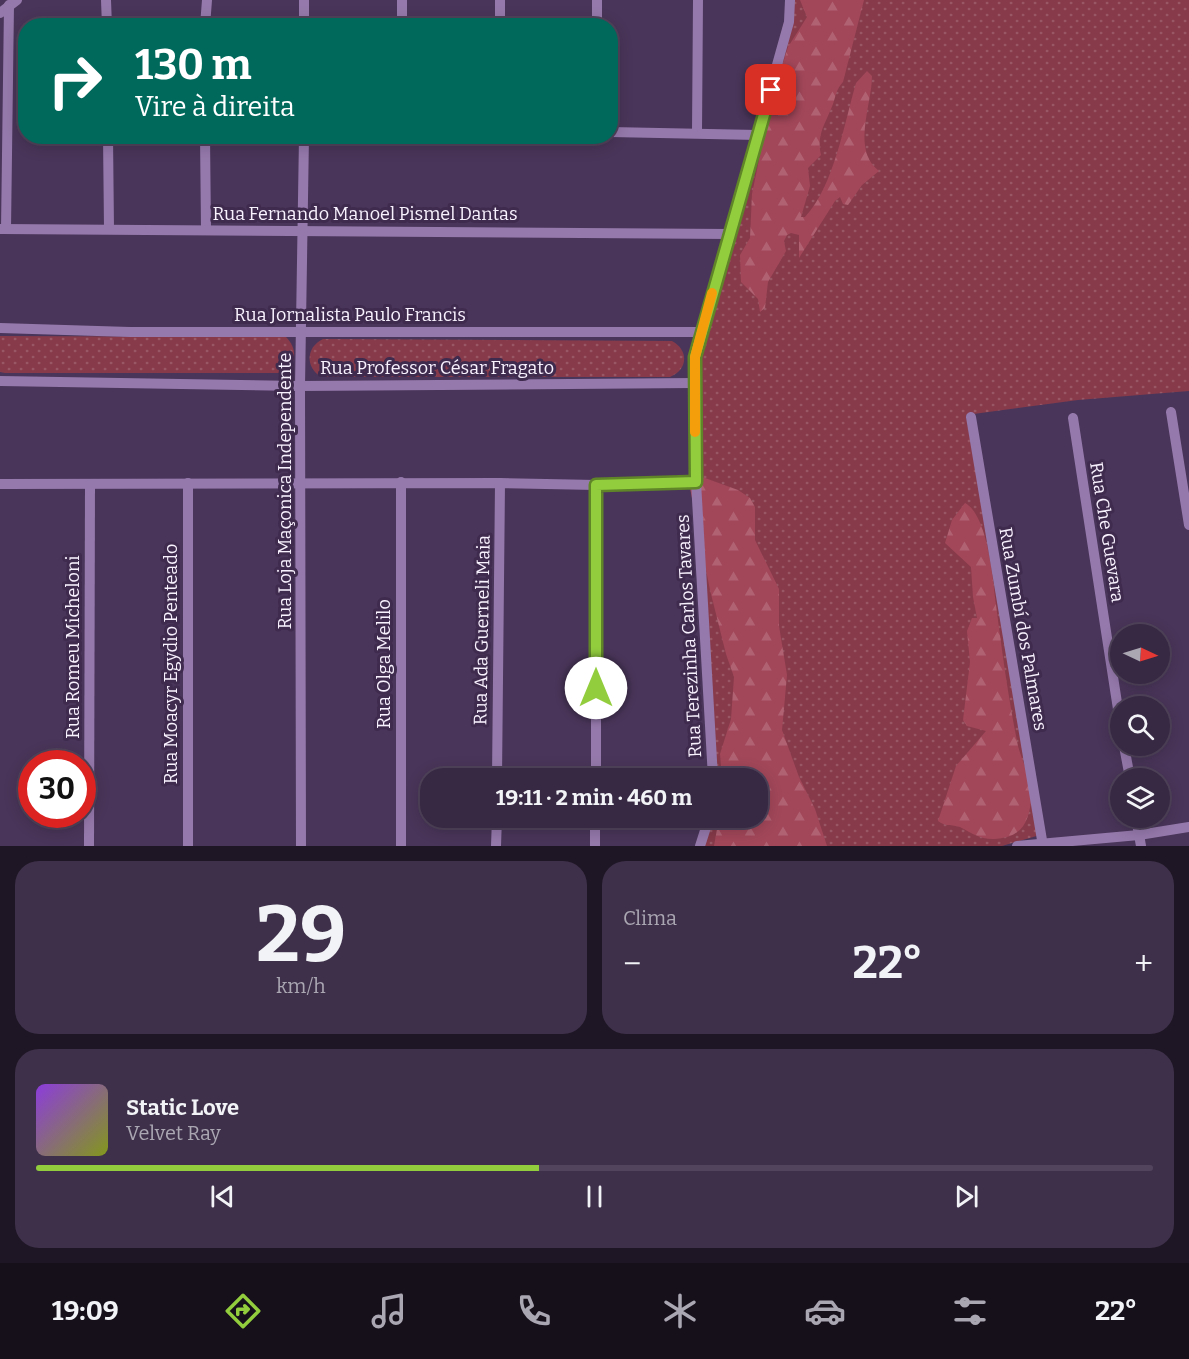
<!DOCTYPE html>
<html lang="pt">
<head>
<meta charset="utf-8">
<style>
  body { margin:0; font-family:Bitter,serif; background:#3e304a; color:#f1f3f6; height:100vh; display:flex; flex-direction:column; font-size:22px; white-space:nowrap }
  * { box-sizing:border-box; margin:0 }
  p { font-size:20px; color:#aaa6b2 }
  .icon { flex:none; width:33px; height:33px; fill:none; stroke:currentColor; stroke-width:2; stroke-linecap:round; stroke-linejoin:round }
  .map { position:relative; height:846px; overflow:hidden }
  .details { display:flex; flex-direction:column; gap:15px; padding:15px; background:#1e1625; flex:1 }
  .details>* { flex:none }
  .top-card { position:absolute; left:18px; top:18px; width:600px; height:126px; border-radius:24px; box-shadow:0 3px 15px #0003,0 0 0 2px #51445c; background:#00695c; color:#fff; overflow:hidden }
  .needle { width:39px; rotate:94deg }
  .buttons { position:absolute; left:1110px; top:624px; display:grid; gap:12px }
  .buttons a { display:grid; place-items:center; width:60px; height:60px; border-radius:50%; background:#372843; box-shadow:0 3px 15px #0003,0 0 0 2px #51445c; font-size:30px }
  .speed { position:absolute; left:18px; top:750px; display:flex; gap:12px; font-size:30px; font-weight:700; text-align:center }
  .speed>* { display:grid; place-content:center; width:78px; height:78px; border-radius:50%; background:#372843; box-shadow:0 3px 15px #0003,0 0 0 2px #51445c; line-height:1 }
  .speed .limit { border:9px solid #d22; background:#fff; color:#111 }
  .pin { position:absolute; display:grid; place-items:center; width:51px; height:51px; color:#fff; margin:-26px; border-radius:12px; box-shadow:0 3px 9px #0006 }
  .me { position:absolute; width:66px; margin:-33px; rotate:0deg; stroke-linejoin:round; filter:drop-shadow(0 0 4px #0008) }
  .turn { display:flex; align-items:center; gap:21px; height:126px; padding:0 18px; font-size:27px }
  .turn .icon { width:78px; height:78px; stroke-width:2.5 }
  .turn b { display:block; font-size:42px; line-height:51px }
  .big { font-size:45px; font-weight:700; line-height:1.1 }
  .details .tile { flex:1; display:flex; flex-direction:column; justify-content:center; gap:9px; min-width:0; padding:0 21px; border-radius:24px; background:#3e304a }
  .details .dial { align-items:center; gap:0 }
  .dial b { font-size:78px; line-height:1 }
  .song { display:flex; align-items:center; gap:18px }
  .cover { width:72px; height:72px; border-radius:9px; background:linear-gradient(135deg,hsl(270 70% 55%),hsl(70 70% 35%)) }
  .played { height:6px; border-radius:3px; background:linear-gradient(90deg,#92cd3e 45%,#51445c 45%) }
  .keys { display:flex; justify-content:space-around; direction:ltr }
  .heat { display:flex; justify-content:space-between; align-items:center; font-size:33px; direction:ltr }
  .details .tiles { flex:1; display:grid; gap:15px; grid-template-columns:1fr 1fr }
  .tile:last-child { grid-column:span 2 }
  .trip { position:absolute; left:420px; top:768px; width:348px; height:60px; border-radius:24px; background:#372843; box-shadow:0 3px 15px #0003,0 0 0 2px #51445c; font-weight:700; line-height:60px; text-align:center }
  .dock { display:flex; height:96px; justify-content:space-around; align-items:center; background:#16101b; color:#aaa6b2 }
  .dock .icon { width:42px; height:42px }
  .dock .on { color:#92cd3e }
  .dock b { font-size:27px; color:#f1f3f6 }
  .map>svg:first-child { display:block }
  .grass { fill:url(#grass-dots) }
  .forest { fill:url(#forest-firs) }
  .lines { fill:none; stroke-linecap:round; stroke-linejoin:round }
  .minor { stroke:#9579ac; stroke-width:10 }
  .route-casing { stroke:#5f8528; stroke-width:15 }
  .route { stroke:#92cd3e; stroke-width:10 }
  .slow { stroke:#f59e0b; stroke-width:10 }
  .labels { text-anchor:middle; stroke-width:6; stroke-linejoin:round; paint-order:stroke }
  .street-label { font-size:18px; fill:#f8f1fe; stroke:#3f2b4e }
</style>
</head>
<body>
<div class="map">
<svg width="1189" height="846" viewBox="0 0 1189 846">
  <defs>
    <pattern id="grass-dots" width="8" height="8" patternUnits="userSpaceOnUse" patternTransform="scale(1.5)"><rect width="8" height="8" fill="#873a4a"/><path d="M2 2h.1M6 6h.1" fill="none" stroke="#995765" stroke-width="1.8" stroke-linecap="round"/></pattern>
    <pattern id="forest-firs" width="22" height="20" patternUnits="userSpaceOnUse" patternTransform="scale(1.5)"><rect width="22" height="20" fill="#a2475a"/><path d="M5 1l3.5 6h-7zM16 11l3.5 6h-7z" fill="#b06273"/></pattern>
  </defs>
  <rect width="100%" height="100%" fill="#493559"/>
  <g class="grass">
    <path d="M790,0H1189V391L1078,400L966,415L1040,835L1002,846H700L709,818H758V778H713L695,357Z"/>
    <path d="M0,336L286,337C297,348 297,362 285,373H5L0,372Z"/>
    <path d="M323,339L672,341C689,350 688,370 670,377H321C305,367 306,347 323,339Z"/>
  </g>
  <g class="forest">
    <path d="M800,0H864L843,82C836,90 836,95 833,104C826,123 816,134 821,155L808,168L810,186L801,217H805C834,186 844,124 856,83L867,71L872,76C872,105 851,150 879,171L862,185L848,205L843,204L840,197L835,201L799,258V235L791,233L787,235L784,241L786,251L768,282L765,308L760,312L758,299L741,282L740,255L750,238L752,194L771,101L788,47L807,17Z"/>
    <path d="M694,474L738,490L750,498L755,507V540L779,589V626L787,675L782,730L799,777L815,809L827,846H714L719,818H758V778H722L720,754L731,719L734,677L726,654L710,590L690,488V478Z"/>
    <path d="M965,503C988,515 993,581 996,605C1002,651 1008,696 1017,741C1019,755 1033,782 1032,794C1029,821 1024,838 993,839C979,839 972,833 960,827C952,824 945,827 938,821L956,766L986,731L967,726L963,720L970,662L967,631L972,618H977L973,597L971,567L945,543L952,520Z"/>
  </g>
  <g class="lines">
    <g class="minor">
      <path d="M106,0L107,26"/>
      <path d="M0,13L17,0"/>
      <path d="M205,26L207,0"/>
      <path d="M304,26V0"/>
      <path d="M402,26V0"/>
      <path d="M500,26V0"/>
      <path d="M597,26V0"/>
      <path d="M610,132L758,135"/>
      <path d="M697,132L698,0"/>
      <path d="M108,136L109,229"/>
      <path d="M205,136L206,230"/>
      <path d="M0,229L730,234"/>
      <path d="M6,229L9,5"/>
      <path d="M0,328L130,332H700"/>
      <path d="M0,381L300,386L694,383"/>
      <path d="M1171,412L1189,525"/>
      <path d="M971,417L1043,846"/>
      <path d="M1073,418L1120,722"/>
      <path d="M0,484L500,483L596,485L696,482"/>
      <path d="M1124,746L1130,778"/>
      <path d="M497,778L500,483"/>
      <path d="M596,778V485"/>
      <path d="M713,778L696,482L695,357L789,22L790,0"/>
      <path d="M1136,818L1141,846"/>
      <path d="M89,846L90,485"/>
      <path d="M188,846V483"/>
      <path d="M301,846L300,386L304,136"/>
      <path d="M401,846V482"/>
      <path d="M496,846L497,818"/>
      <path d="M595,846V818"/>
      <path d="M700,846L709,818"/>
      <path d="M1017,846L1139,835L1189,827"/>
    </g>
  </g>
  <g class="lines">
    <g class="route-casing">
      <path id="route" d="M596,688V485L696,482L695,357L771,90"/>
    </g>
    <use href="#route" class="route"/>
    <path class="slow" d="M695,432V357L712,293"/>
  </g>
  <g class="labels">
    <g class="street-label">
      <text x="365" y="220">Rua Fernando Manoel Pismel Dantas</text>
      <text x="350" y="321">Rua Jornalista Paulo Francis</text>
      <text x="437" y="374">Rua Professor César Fragato</text>
      <text transform="translate(285 491) rotate(-90)" y="6">Rua Loja Maçonica Independente</text>
      <text transform="translate(1107 532) rotate(81)" y="6">Rua Che Guevara</text>
      <text transform="translate(1023 629) rotate(80)" y="6">Rua Zumbí dos Palmares</text>
      <text transform="translate(482 630) rotate(-89)" y="6">Rua Ada Guerneli Maia</text>
      <text transform="translate(689 636) rotate(-93)" y="6">Rua Terezinha Carlos Tavares</text>
      <text transform="translate(73 647) rotate(-90)" y="6">Rua Romeu Micheloni</text>
      <text transform="translate(171 664) rotate(-90)" y="6">Rua Moacyr Egydio Penteado</text>
      <text transform="translate(384 664) rotate(-90)" y="6">Rua Olga Melilo</text>
    </g>
  </g>
</svg>
<div class="buttons">
<a><svg class="needle" viewBox="-14 -14 28 28"><path d="M0-13l5 13h-10z" fill="#e53935"/><path d="M0 13l5-13h-10z" fill="#aaa6b2"/></svg></a>
<a><svg class="icon" aria-label="search" viewBox="0 0 24 24"><circle cx="10" cy="10" r="6"/><path d="M15 15l6 6"/></svg></a>
<a><svg class="icon" aria-label="layers" viewBox="0 0 24 24"><path d="M12 4l9 5-9 5-9-5zM3 14l9 5 9-5"/></svg></a>
</div>
<div class="speed"><div class="limit">30</div></div>
<div class="pin" style="left:771px;top:90px;background:#d93025"><svg class="icon" aria-label="arrive" viewBox="0 0 24 24"><path d="M6 21V4h12l-3 4 3 4H6"/></svg></div>
<svg class="me" style="left:596px;top:688px" viewBox="-20 -20 40 40"><circle r="19" fill="#fff"/><path d="M0-13L10 11 0 6-10 11z" fill="#92cd3e"/></svg>
<div class="trip">19:11 · 2 min · 460 m</div>
<div class="top-card">
<div class="turn"><svg class="icon" aria-label="right" viewBox="0 0 24 24"><path d="M7 20v-9h11M14 6l5 5-5 5"/></svg><div><b>130 m</b>Vire à direita</div></div>
</div>
</div>
<section class="details">
<div class="tiles">
<div class="tile dial"><b>29</b><p>km/h</p></div>
<div class="tile"><p>Clima</p>
<div class="heat"><a>−</a><b class="big">22°</b><a>+</a></div>
</div>
<div class="tile">
<div class="song"><i class="cover"></i><div><b>Static Love</b><p>Velvet Ray</p></div></div>
<div class="played"></div>
<div class="keys"><svg class="icon" aria-label="previous" viewBox="0 0 24 24"><path d="M18 5L8 12l10 7zM5 5v14"/></svg><svg class="icon" aria-label="pause" viewBox="0 0 24 24"><path d="M8 5v14M16 5v14"/></svg><svg class="icon" aria-label="next" viewBox="0 0 24 24"><path d="M6 5l10 7-10 7zM19 5v14"/></svg></div>
</div>
</div>
</section>
<nav class="dock">
<b>19:09</b>
<svg class="icon on" aria-label="directions" viewBox="0 0 24 24"><path d="M12 3l9 9-9 9-9-9zM9 14v-3h6M13 9l2 2-2 2"/></svg>
<svg class="icon" aria-label="music" viewBox="0 0 24 24"><path d="M9 18V5l10-2v13"/><circle cx="6" cy="18" r="3"/><circle cx="16" cy="16" r="3"/></svg>
<svg class="icon" aria-label="phone" viewBox="0 0 24 24"><path d="M5 4h4l2 5-3 2q2 4 5 5l2-3 5 2v4C11 20 4 13 5 4z"/></svg>
<svg class="icon" aria-label="climate" viewBox="0 0 24 24"><path d="M12 3v18M4 7l16 10M4 17L20 7"/></svg>
<svg class="icon" aria-label="car" viewBox="0 0 24 24"><path d="M5 17H2v-5l4-1 3-4h7l3 4 3 1v5h-3M9 17h6M6 11h13"/><circle cx="7" cy="17" r="2"/><circle cx="17" cy="17" r="2"/></svg>
<svg class="icon" aria-label="filters" viewBox="0 0 24 24"><path d="M4 7h16M4 17h16"/><circle cx="9" cy="7" r="2"/><circle cx="15" cy="17" r="2"/></svg>
<b>22°</b>
</nav>
</body>
</html>
